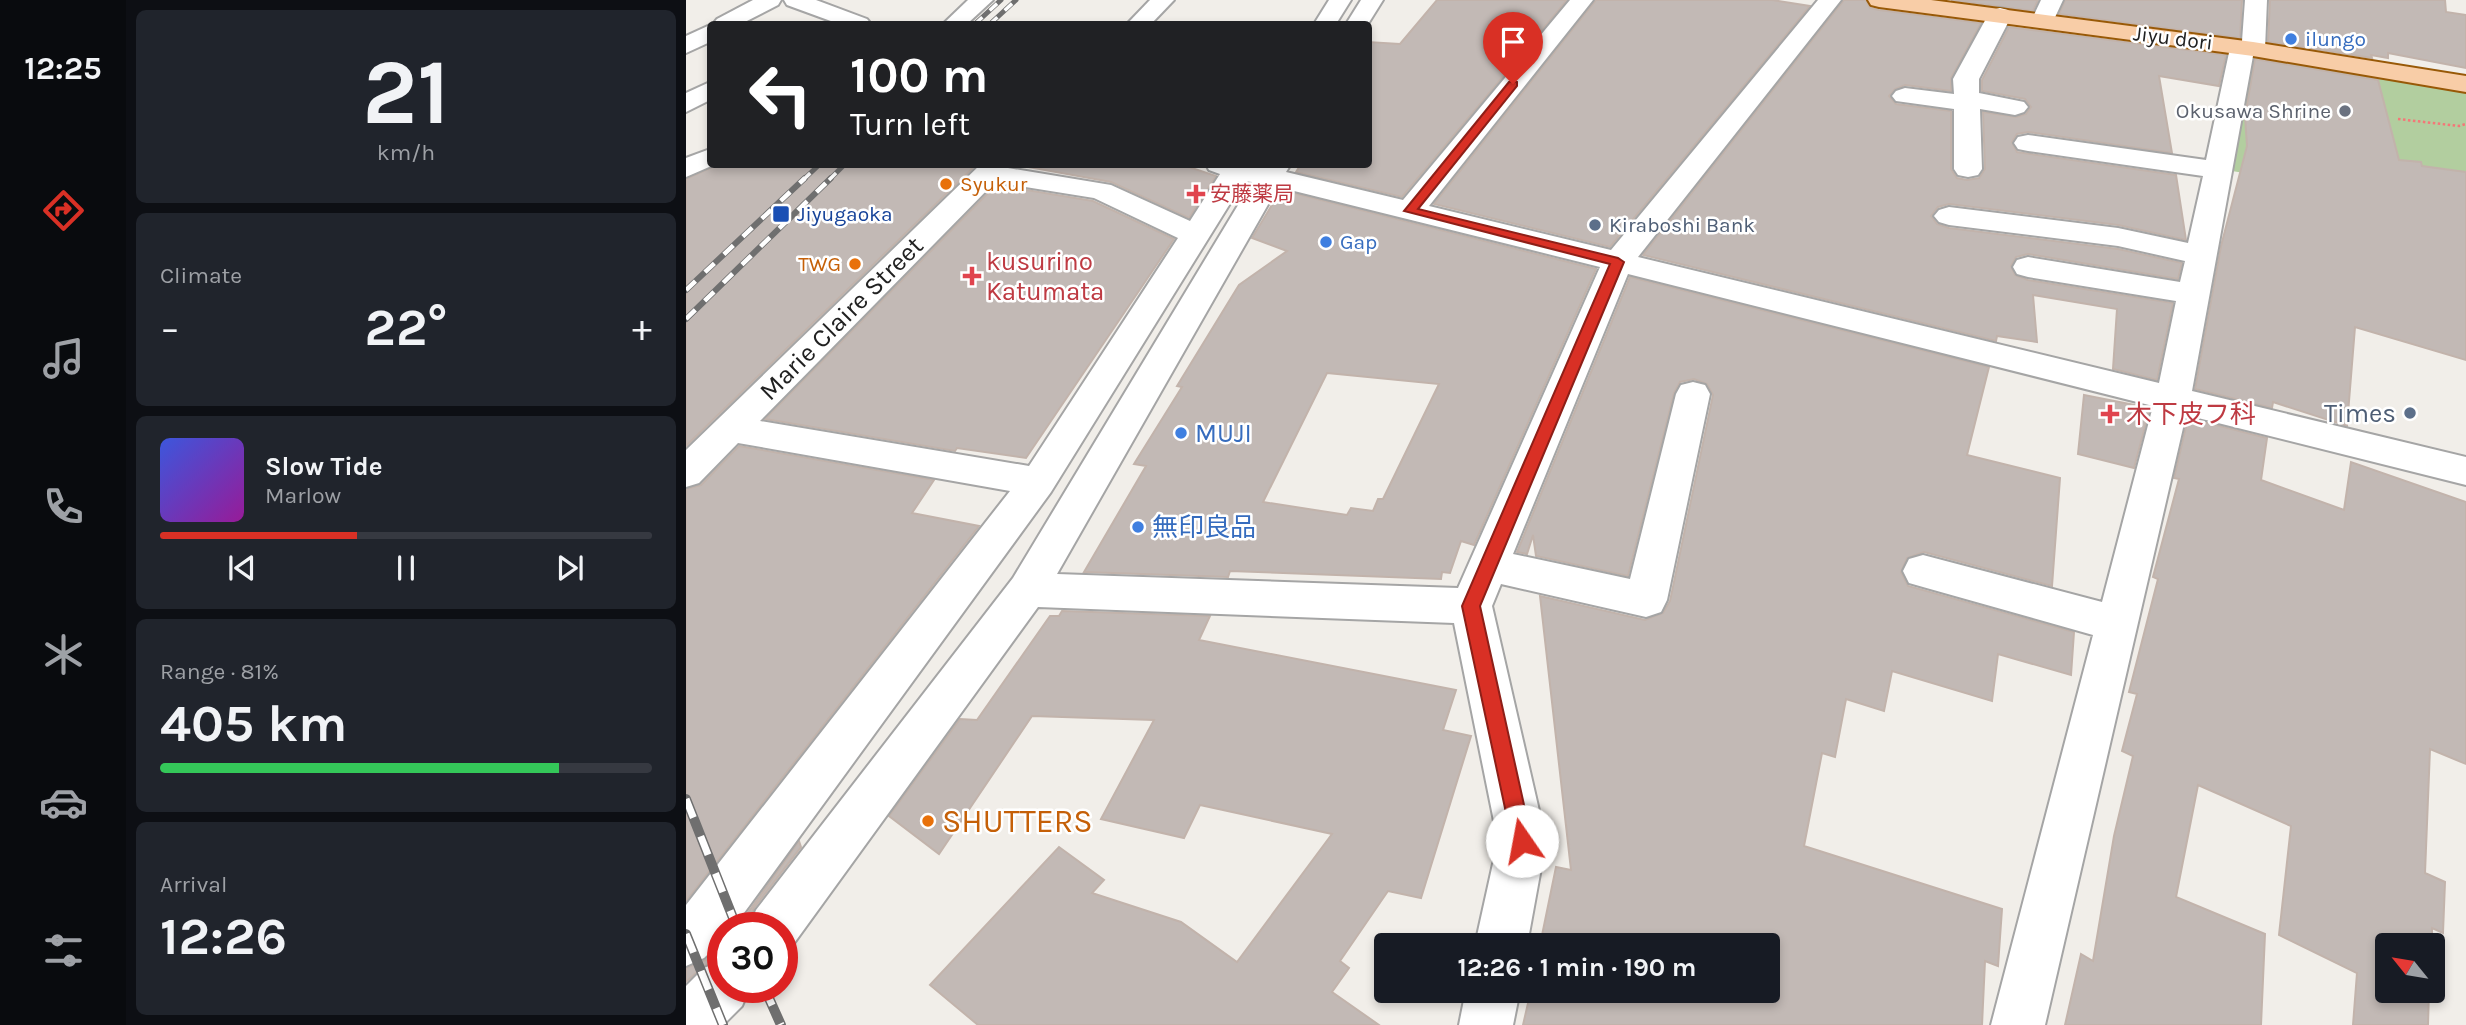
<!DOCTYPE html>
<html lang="en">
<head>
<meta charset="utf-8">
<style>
  body { margin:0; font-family:Karla,"Noto Sans JP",sans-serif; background:#20242c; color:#f1f3f6; height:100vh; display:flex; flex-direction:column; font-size:26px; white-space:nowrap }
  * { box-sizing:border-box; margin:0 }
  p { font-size:23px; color:#9ea1a6 }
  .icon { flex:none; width:38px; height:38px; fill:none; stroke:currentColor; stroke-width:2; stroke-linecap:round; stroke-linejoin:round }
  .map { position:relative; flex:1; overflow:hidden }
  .panel { display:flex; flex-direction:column; gap:10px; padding:10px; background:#0d0f14; width:560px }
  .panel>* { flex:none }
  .banner { position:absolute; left:21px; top:21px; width:665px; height:147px; border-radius:7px; box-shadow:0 4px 10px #0003; background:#202124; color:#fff; overflow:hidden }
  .needle { width:46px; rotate:300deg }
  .buttons { position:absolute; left:1689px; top:933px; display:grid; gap:14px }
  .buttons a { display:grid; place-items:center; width:70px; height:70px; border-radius:7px; background:#171b24; box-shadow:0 4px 10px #0003; font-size:35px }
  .speed { position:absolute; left:21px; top:912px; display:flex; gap:14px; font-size:35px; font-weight:700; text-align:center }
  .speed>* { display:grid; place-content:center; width:91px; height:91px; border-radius:50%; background:#171b24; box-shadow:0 4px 10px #0003; line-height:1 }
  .speed .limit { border:10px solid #d22; background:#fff; color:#111 }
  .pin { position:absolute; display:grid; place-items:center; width:60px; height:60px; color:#fff; margin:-72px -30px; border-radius:50% 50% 50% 0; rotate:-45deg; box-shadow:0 0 7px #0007 }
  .pin .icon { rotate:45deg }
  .me { position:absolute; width:77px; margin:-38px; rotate:348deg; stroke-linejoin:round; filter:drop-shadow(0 0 5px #0008) }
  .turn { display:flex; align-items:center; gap:24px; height:147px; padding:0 28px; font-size:32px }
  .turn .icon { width:91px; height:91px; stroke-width:2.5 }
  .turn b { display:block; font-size:49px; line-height:60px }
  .big { font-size:52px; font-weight:700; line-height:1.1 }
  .panel .card { flex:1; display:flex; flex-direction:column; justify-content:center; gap:10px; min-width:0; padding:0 24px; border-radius:10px; background:#20242c }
  .panel .dial { align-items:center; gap:0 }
  .dial b { font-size:91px; line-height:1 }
  .song { display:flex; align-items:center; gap:21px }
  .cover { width:84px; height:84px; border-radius:10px; background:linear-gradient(135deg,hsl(230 70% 55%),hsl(300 70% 35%)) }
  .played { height:7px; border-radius:4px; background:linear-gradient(90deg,#d93025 40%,#363941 40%) }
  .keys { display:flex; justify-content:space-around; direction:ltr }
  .heat { display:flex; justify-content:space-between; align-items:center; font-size:38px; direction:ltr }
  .charge { height:10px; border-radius:5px; background:linear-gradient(90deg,#34c759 81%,#363941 0) }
  .trip { position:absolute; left:688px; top:933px; width:406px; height:70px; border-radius:7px; background:#171b24; box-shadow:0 4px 10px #0003; font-weight:700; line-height:70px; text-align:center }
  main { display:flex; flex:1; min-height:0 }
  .tab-bar { display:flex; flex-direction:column; width:126px; justify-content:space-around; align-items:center; background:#090b0e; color:#9ea1a6 }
  .tab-bar .icon { width:49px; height:49px }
  .tab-bar .current { color:#d93025 }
  .tab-bar b { font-size:32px; color:#f1f3f6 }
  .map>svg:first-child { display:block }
  .forest { fill:#b2ce9f }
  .building { fill:#c2b9b5; stroke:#c2b3ab; stroke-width:2; fill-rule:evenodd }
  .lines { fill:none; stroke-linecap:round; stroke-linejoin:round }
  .minor-casing { stroke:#a5a5a5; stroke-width:4 }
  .major-casing { stroke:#985907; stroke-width:4 }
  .path { stroke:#f47777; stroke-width:2.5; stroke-dasharray:2.5 2.5; stroke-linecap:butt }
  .minor { fill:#fff; fill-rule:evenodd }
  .major { fill:#f8cda7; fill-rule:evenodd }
  .rail-far2-casing { stroke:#6f6f6f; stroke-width:5 }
  .rail-far1-casing { stroke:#6f6f6f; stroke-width:6 }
  .rail-casing { stroke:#6f6f6f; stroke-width:10 }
  .rail-far2 { stroke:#fff; stroke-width:3.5; stroke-dasharray:10; stroke-linecap:butt }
  .rail-far1 { stroke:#fff; stroke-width:4.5; stroke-dasharray:13; stroke-linecap:butt }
  .rail { stroke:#fff; stroke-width:7; stroke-dasharray:20; stroke-linecap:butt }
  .route { fill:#d93025; stroke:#8d1f18; stroke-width:2 }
  .shop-dot { fill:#3f7fe0; stroke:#fff; stroke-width:2.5 }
  .worship-dot { fill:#6b7280; stroke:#fff; stroke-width:2.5 }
  .food-dot { fill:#e8710a; stroke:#fff; stroke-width:2.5 }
  .health-dot { fill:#e0444e; stroke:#fff; stroke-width:2.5 }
  .transit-dot { fill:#1a4fb4; stroke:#fff; stroke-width:2.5 }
  .service-dot { fill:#5c6f8a; stroke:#fff; stroke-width:2.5 }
  .labels { text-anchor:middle; stroke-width:5; stroke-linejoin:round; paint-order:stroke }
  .far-street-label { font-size:21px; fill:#212121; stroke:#fff }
  .far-shop-label { font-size:21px; fill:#366cbe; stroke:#fff; text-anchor:start }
  .far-worship-label { font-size:21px; fill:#5b616d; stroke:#fff; text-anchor:end }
  .far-food-label { font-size:21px; fill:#c56008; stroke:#fff; text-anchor:start }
  .far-health-label { font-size:21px; fill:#be3a42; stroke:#fff; text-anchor:start }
  .far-transit-label { font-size:21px; fill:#164399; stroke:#fff; text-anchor:start }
  .far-service-label { font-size:21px; fill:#4e5e75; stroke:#fff; text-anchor:start }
  .health-label { font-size:26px; fill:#be3a42; stroke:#fff; text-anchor:start }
  .street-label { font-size:26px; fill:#212121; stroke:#fff }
  .service-label { font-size:26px; fill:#4e5e75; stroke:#fff; text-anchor:end }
  .shop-label { font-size:26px; fill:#366cbe; stroke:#fff; text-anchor:start }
  .near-food-label { font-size:32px; fill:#c56008; stroke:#fff; text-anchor:start }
</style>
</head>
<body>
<main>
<nav class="tab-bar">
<b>12:25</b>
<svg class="icon current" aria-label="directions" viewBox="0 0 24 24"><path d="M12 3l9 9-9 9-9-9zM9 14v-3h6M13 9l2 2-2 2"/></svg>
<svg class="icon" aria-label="music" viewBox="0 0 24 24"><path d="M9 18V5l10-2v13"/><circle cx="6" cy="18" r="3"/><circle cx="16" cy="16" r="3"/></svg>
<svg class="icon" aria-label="phone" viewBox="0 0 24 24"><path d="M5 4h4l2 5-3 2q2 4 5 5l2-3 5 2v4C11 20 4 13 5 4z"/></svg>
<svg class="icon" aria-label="climate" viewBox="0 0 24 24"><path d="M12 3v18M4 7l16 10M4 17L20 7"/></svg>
<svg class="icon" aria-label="car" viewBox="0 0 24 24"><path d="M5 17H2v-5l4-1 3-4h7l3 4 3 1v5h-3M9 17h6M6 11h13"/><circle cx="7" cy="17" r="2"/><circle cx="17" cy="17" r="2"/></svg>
<svg class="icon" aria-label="filters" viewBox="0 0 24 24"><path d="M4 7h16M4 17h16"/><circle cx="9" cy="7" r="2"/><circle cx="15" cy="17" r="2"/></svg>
</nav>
<section class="panel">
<div class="card dial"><b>21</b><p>km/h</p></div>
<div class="card"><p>Climate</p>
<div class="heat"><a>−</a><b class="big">22°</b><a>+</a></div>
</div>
<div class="card">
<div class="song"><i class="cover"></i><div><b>Slow Tide</b><p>Marlow</p></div></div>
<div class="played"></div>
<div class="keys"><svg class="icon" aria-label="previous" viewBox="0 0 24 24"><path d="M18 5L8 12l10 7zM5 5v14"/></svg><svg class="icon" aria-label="pause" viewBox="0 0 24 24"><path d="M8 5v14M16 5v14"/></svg><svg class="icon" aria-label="next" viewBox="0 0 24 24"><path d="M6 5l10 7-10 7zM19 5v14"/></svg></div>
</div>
<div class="card"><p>Range · 81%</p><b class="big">405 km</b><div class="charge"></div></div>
<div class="card"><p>Arrival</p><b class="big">12:26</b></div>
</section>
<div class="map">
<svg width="1780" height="1025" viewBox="0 0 1780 1025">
  <rect width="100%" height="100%" fill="#f1eee9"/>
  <path class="forest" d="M1568,54L1780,88V210L1546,171Z"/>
  <g class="building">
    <path d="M751,0H881L716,197L610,172L615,164H682V42L714,44Z"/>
    <path d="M910,0H1086L1124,6L924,247L748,204Z"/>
    <path d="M1158,0H1180L1184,8L1193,10L1295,23L1265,78V91L1219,85L1209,89L1203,96L1210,104L1265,111V169L1271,178L1281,180L1293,178L1299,169L1297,112L1330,117L1340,114L1345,107L1339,99L1296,91V80L1323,27L1540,55L1533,86L1473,76L1486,153L1342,132L1331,134L1326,142L1331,152L1490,175L1500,240L1432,225L1263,204L1252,207L1245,216L1251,224L1263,228L1432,249L1496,263L1492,279L1342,254L1330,257L1325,266L1329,275L1342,280L1487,303L1471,380L1427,369L1431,309L1347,295L1351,342L1311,336L1310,341L957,255Z"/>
    <path d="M1265,0H1352L1347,11Z"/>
    <path d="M1379,0H1556L1554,38L1373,14Z"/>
    <path d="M1584,0H1759L1760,12L1780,15V68L1702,53V58L1685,55L1686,58L1582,42Z"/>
    <path d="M1569,59L1692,80L1713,160L1735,162L1736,166L1780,172V360L1669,327L1661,426L1587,402L1586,408L1509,389L1535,246L1561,146L1559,116Z"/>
    <path d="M33,164H291L0,446V179Z"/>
    <path d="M326,164H494L530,176L503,218L425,182Z"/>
    <path d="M310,185L407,201L488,239L340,458L271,448L269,451L79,419Z"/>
    <path d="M595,190L910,269L788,545L775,541L764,573L756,572L755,579L544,571L542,577L398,572L460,466L448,464L496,387L491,386L553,285L601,251L566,238ZM641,373L753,384L697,499H692L687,511L665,508L661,515L577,502Z"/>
    <path d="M944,277L1303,367L1281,455L1374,478L1366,586L1238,552L1221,558L1215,572L1222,586L1388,632L1385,675L1312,654L1306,701L1206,671L1198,711L1160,699L1149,757L1136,753L1118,846L1316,909L1312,966L1299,961L1296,1025H837L845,990H1082V945H854L870,867L885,870L854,596L959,620L977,613L984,601L1027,395L1021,384L1008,379L994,382L988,393L942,576L850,556L847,535L841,554L831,552Z"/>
    <path d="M1398,395L1464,408L1448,468L1392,454Z"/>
    <path d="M1502,418L1581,438L1575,480L1658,510L1665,462L1780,502V764L1744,749L1739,873L1759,882L1757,933L1746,928V945H1701V990H1743L1742,1025H1667L1671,973L1593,935L1605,826L1512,785L1490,897L1579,934L1575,1025H1379L1395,954L1407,961L1428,836L1447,756L1436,751L1451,694L1443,692L1472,579L1467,577L1493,479L1488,478Z"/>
    <path d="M53,446L248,480L226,513L293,526L0,901V489L15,485Z"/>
    <path d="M376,611L524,616L513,640L770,690L757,730L785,736L735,898L702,891L654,961L663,968L646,992L693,1025H292L244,985L373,847L418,880L406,893L495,922L551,962L646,834L514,805L498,838L415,819L468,720L346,716L253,854L203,816L274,719L291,720L364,616H373Z"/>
    <path d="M113,841L115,847L68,908L61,928H51Z"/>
    <path d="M37,944V958L17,966L0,982V968L20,960Z"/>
  </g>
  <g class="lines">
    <g class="minor-casing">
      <g id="minor">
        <path d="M67,0H95L92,5L55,24H27L31,19Z"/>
        <path d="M98,0H130L181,19L185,24H153L101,5Z"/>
        <path d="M282,0H307L281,24H257Z"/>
        <path d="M464,0H488L465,24H441Z"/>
        <path d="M643,0H665L650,24H628Z"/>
        <path d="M675,0H697L682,24H660Z"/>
        <path d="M884,0H907L743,206L925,250L1132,0H1155L952,257L1473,383L1490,301L1342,277L1331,274L1327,267L1331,260L1342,257L1494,282L1499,261L1432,246L1263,225L1253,222L1248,216L1253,210L1263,207L1432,228L1502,243L1517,176L1342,151L1332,149L1328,143L1332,137L1342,135L1520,160L1544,48L1547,43L1556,41L1559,0H1581L1579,49L1576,54L1567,56L1506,391L1780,457V485L1500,415L1359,1025H1305L1407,635L1237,587L1223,583L1217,571L1223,559L1237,555L1416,602L1467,406L942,274L827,554L944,579L990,394L995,385L1007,382L1019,385L1024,394L981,600L975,612L960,617L815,584L806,606L860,841L841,945H789L812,841L768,623L352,607L106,946L96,950V928H63L70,910L327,578L566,182L558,181L365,492L47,928H37V940L18,958L0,966V905L324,491L52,443L13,483L0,487V450L295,164H324L322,168L425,185L504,221L534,174L523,170L520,164H569L575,167L577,164H605L600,172L717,200ZM309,182L408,198L492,238L343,466L74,421ZM592,187L914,267L772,588L371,574Z"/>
        <path d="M1355,0H1377L1365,26H1349L1345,21Z"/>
        <path d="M1314,8L1322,10L1326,15L1293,79V93L1338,102L1342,107L1338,112L1329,115L1294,109L1296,169L1292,175L1282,177L1272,175L1268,169V109L1210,101L1206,96L1210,91L1219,88L1268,94L1267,79L1302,15L1306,10Z"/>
        <path d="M24,25V42L0,53V36Z"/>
        <path d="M24,82V100L0,112V93Z"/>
        <path d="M24,149V164H30L0,177V158Z"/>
        <path d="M37,960V987H64L56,1006L37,1025H0V986L18,968Z"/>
        <path d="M780,990H834L827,1025H773Z"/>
      </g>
    </g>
    <g class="major-casing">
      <path id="major" d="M1182,0H1245L1567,42L1780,76V92L1567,56L1193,7L1185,5Z"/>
    </g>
    <path class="path" d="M1712,119L1773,126L1780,124"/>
    <use href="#minor" class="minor"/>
    <use href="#major" class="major"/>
    <g class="rail-far2-casing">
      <g id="rail-far2">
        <path d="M289,24L315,0"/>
        <path d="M304,24L330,0"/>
        <path d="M117,180L134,164"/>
        <path d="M143,180L159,164"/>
      </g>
    </g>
    <g class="rail-far1-casing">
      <g id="rail-far1">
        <path d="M0,290L119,178"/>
        <path d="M0,319L145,178"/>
      </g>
    </g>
    <g class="rail-casing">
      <g id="rail">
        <path d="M0,799L51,928"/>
        <path d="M0,934L37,1025"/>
        <path d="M78,987L95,1025"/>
      </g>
    </g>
    <use href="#rail-far2" class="rail-far2"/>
    <use href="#rail-far1" class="rail-far1"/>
    <use href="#rail" class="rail"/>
  </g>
  <path class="route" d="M827,81L831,82V86L732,209L932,258L938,262L794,606L846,841L843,848L836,851L829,848L826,841L776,606L924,264L718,211L823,82Z"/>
  <g class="shop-dot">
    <circle cx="1605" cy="39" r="7"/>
    <circle cx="640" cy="242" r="7"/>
    <circle cx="495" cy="433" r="7"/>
    <circle cx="452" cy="527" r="7"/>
  </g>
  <circle class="worship-dot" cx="1659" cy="111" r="7"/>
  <g class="food-dot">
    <circle cx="260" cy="184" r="7"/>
    <circle cx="169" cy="264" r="7"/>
    <circle cx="242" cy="821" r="7"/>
  </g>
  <g class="health-dot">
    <path d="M506.5 183.5h7v7h7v7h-7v7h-7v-7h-7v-7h7z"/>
    <path d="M282.5 265.5h7v7h7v7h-7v7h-7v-7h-7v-7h7z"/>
    <path d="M1420.5 403.5h7v7h7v7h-7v7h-7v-7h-7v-7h7z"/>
  </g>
  <rect class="transit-dot" x="86" y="205" width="18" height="18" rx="3.5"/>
  <g class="service-dot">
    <circle cx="909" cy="225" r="7"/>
    <circle cx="1724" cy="413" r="7"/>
  </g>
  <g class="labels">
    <g class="far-street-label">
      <text transform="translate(1487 38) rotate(7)" y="7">Jiyu dori</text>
    </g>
    <g class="far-shop-label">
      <text x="1619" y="46">ilungo</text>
      <text x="654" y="249">Gap</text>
    </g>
    <g class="far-worship-label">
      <text x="1645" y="118">Okusawa Shrine</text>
    </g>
    <g class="far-food-label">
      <text x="274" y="191">Syukur</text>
      <text x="155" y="271" text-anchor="end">TWG</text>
    </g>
    <g class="far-health-label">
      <text x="524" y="201">安藤薬局</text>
    </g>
    <g class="far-transit-label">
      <text x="111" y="221">Jiyugaoka</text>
    </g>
    <g class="far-service-label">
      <text x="923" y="232">Kiraboshi Bank</text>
    </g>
    <g class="health-label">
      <text x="300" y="270">kusurino<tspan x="300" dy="30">Katumata</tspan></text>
      <text x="1440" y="423">木下皮フ科</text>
    </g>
    <g class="street-label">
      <text transform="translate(155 318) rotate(-45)" y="9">Marie Claire Street</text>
    </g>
    <g class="service-label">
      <text x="1710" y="422">Times</text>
    </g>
    <g class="shop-label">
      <text x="509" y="442">MUJI</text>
      <text x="466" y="536">無印良品</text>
    </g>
    <g class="near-food-label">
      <text x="256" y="832">SHUTTERS</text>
    </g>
  </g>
</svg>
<div class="buttons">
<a><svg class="needle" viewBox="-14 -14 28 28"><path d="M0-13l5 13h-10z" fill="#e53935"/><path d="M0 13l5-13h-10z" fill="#9ea1a6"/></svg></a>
</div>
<div class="speed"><div class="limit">30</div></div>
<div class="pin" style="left:827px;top:84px;background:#d93025"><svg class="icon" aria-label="arrive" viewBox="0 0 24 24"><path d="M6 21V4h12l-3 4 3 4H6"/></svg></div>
<svg class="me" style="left:836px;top:841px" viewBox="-20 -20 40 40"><circle r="19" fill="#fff"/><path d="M0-13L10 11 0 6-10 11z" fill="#d93025"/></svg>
<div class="trip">12:26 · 1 min · 190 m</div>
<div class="banner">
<div class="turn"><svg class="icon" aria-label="left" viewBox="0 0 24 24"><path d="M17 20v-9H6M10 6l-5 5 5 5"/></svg><div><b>100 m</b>Turn left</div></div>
</div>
</div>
</main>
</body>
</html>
